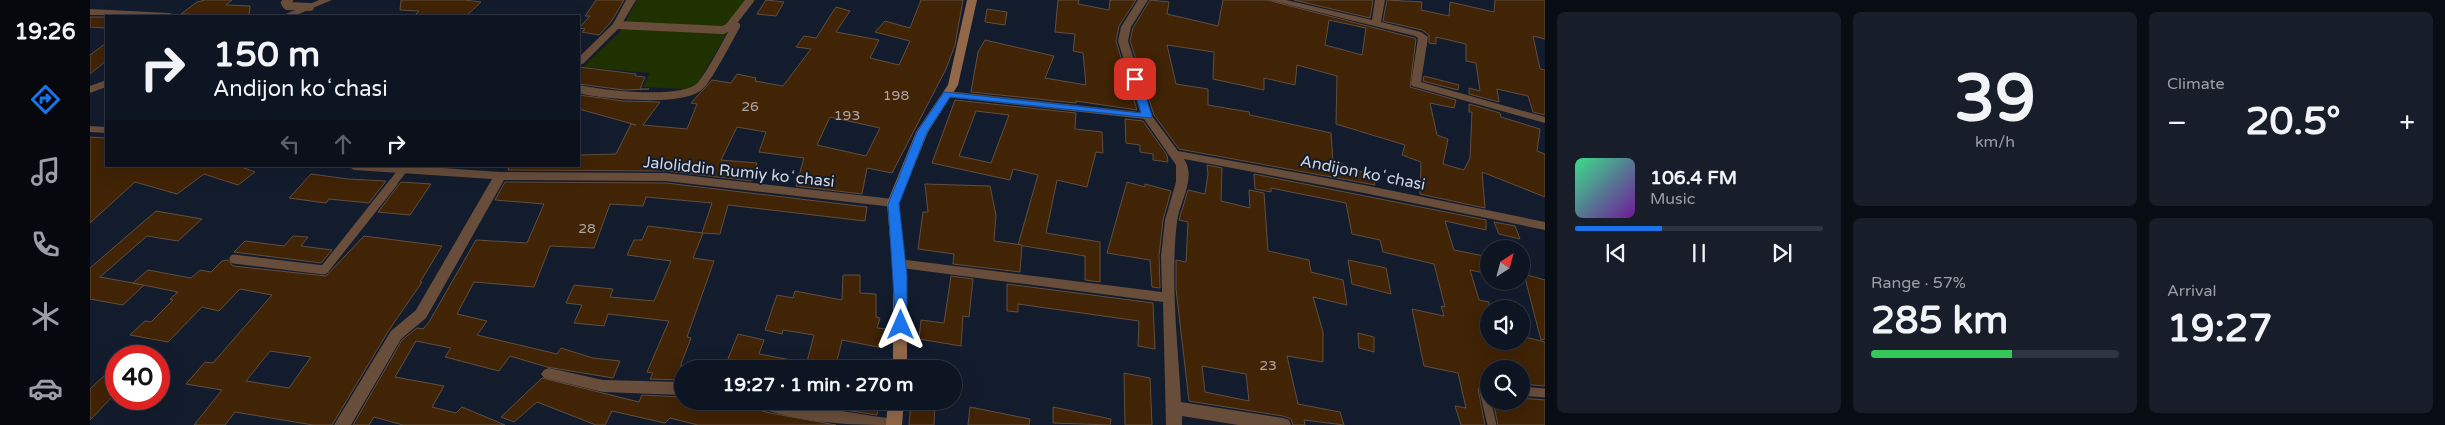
<!DOCTYPE html>
<html lang="en">
<head>
<meta charset="utf-8">
<style>
  body { margin:0; font-family:"Varela Round",sans-serif; background:#171e2a; color:#f1f3f6; height:100vh; display:flex; flex-direction:column; font-size:19px; white-space:nowrap }
  * { box-sizing:border-box; margin:0 }
  p { font-size:16px; color:#9b9fa5 }
  .icon { flex:none; width:28px; height:28px; fill:none; stroke:currentColor; stroke-width:2; stroke-linecap:round; stroke-linejoin:round }
  .map { position:relative; flex:1; overflow:hidden }
  .panel { display:flex; flex-direction:column; gap:12px; padding:12px; background:#080c13; width:900px }
  .panel>* { flex:none }
  .top-card { position:absolute; left:15px; top:15px; width:475px; height:152px; border-radius:0px; box-shadow:0 5px 20px #0002,0 0 0 1px #2e3440; background:#0e1522; color:#f1f3f6; overflow:hidden }
  .needle { width:32px; rotate:36deg }
  .fabs { position:absolute; left:1390px; top:240px; display:grid; gap:10px }
  .fabs a { display:grid; place-items:center; width:50px; height:50px; border-radius:50%; background:#0e1522; box-shadow:0 5px 20px #0002,0 0 0 1px #2e3440; font-size:25px }
  .speed { position:absolute; left:15px; top:345px; display:flex; gap:10px; font-size:25px; font-weight:700; text-align:center }
  .speed>* { display:grid; place-content:center; width:65px; height:65px; border-radius:50%; background:#0e1522; box-shadow:0 5px 20px #0002,0 0 0 1px #2e3440; line-height:1 }
  .speed .limit { border:8px solid #d22; background:#fff; color:#111 }
  .pin { position:absolute; display:grid; place-items:center; width:42px; height:42px; color:#fff; margin:-21px; border-radius:10px; box-shadow:0 2px 8px #0006 }
  .me { position:absolute; width:55px; margin:-28px; rotate:0deg; stroke-linejoin:round; filter:drop-shadow(0 0 4px #0008) }
  .turn { display:flex; align-items:center; gap:18px; height:105px; padding:0 25px; font-size:22px }
  .turn .icon { width:65px; height:65px; stroke-width:2.5 }
  .turn b { display:block; font-size:35px; line-height:42px }
  .lanes { display:flex; align-items:center; height:48px; padding:0 25px; background:#0003; justify-content:center; gap:25px; direction:ltr }
  .lanes .off { opacity:.35 }
  .big { font-size:38px; font-weight:700; line-height:1.1 }
  .panel .widget { flex:1; display:flex; flex-direction:column; justify-content:center; gap:8px; min-width:0; padding:0 18px; border-radius:8px; background:#171e2a }
  .panel .dial { align-items:center; gap:0 }
  .dial b { font-size:65px; line-height:1 }
  .song { display:flex; align-items:center; gap:15px }
  .cover { width:60px; height:60px; border-radius:8px; background:linear-gradient(135deg,hsl(150 70% 55%),hsl(280 70% 35%)) }
  .played { height:5px; border-radius:2px; background:linear-gradient(90deg,#1a73e8 35%,#2e3440 35%) }
  .keys { display:flex; justify-content:space-around; direction:ltr }
  .heat { display:flex; justify-content:space-between; align-items:center; font-size:28px; direction:ltr }
  .charge { height:8px; border-radius:4px; background:linear-gradient(90deg,#34c759 57%,#2e3440 0) }
  .panel .tiles { flex:1; display:grid; gap:12px; grid-template-columns:repeat(3,1fr) }
  .widget:first-child { grid-row:span 2 }
  .trip { position:absolute; left:584px; top:360px; width:288px; height:50px; border-radius:25px; background:#0e1522; box-shadow:0 5px 20px #0002,0 0 0 1px #2e3440; font-weight:700; line-height:50px; text-align:center }
  main { display:flex; flex:1; min-height:0 }
  .tabs { display:flex; flex-direction:column; width:90px; justify-content:space-around; align-items:center; background:#06080e; color:#9b9fa5 }
  .tabs .icon { width:35px; height:35px }
  .tabs .on { color:#1a73e8 }
  .tabs b { font-size:22px; color:#f1f3f6 }
  .map>svg:first-child { display:block }
  .green { fill:#203100 }
  .building { fill:#412305; stroke:#614e3f; fill-rule:evenodd }
  .lines { fill:none; stroke-linecap:round; stroke-linejoin:round }
  .lane-far1 { stroke:#684d3a; stroke-width:8 }
  .lane { stroke:#684d3a; stroke-width:9 }
  .street { fill:#684d3a; fill-rule:evenodd }
  .secondary { fill:#926849; fill-rule:evenodd }
  .route { fill:#1a73e8; stroke:#114b97 }
  .labels { text-anchor:middle; stroke-width:4; stroke-linejoin:round; paint-order:stroke }
  .number-label { font-size:14px; fill:#aca8aa }
  .street-label { font-size:16px; fill:#cfd5e1; stroke:#131c2d }
</style>
</head>
<body>
<main>
<nav class="tabs">
<b>19:26</b>
<svg class="icon on" aria-label="directions" viewBox="0 0 24 24"><path d="M12 3l9 9-9 9-9-9zM9 14v-3h6M13 9l2 2-2 2"/></svg>
<svg class="icon" aria-label="music" viewBox="0 0 24 24"><path d="M9 18V5l10-2v13"/><circle cx="6" cy="18" r="3"/><circle cx="16" cy="16" r="3"/></svg>
<svg class="icon" aria-label="phone" viewBox="0 0 24 24"><path d="M5 4h4l2 5-3 2q2 4 5 5l2-3 5 2v4C11 20 4 13 5 4z"/></svg>
<svg class="icon" aria-label="climate" viewBox="0 0 24 24"><path d="M12 3v18M4 7l16 10M4 17L20 7"/></svg>
<svg class="icon" aria-label="car" viewBox="0 0 24 24"><path d="M5 17H2v-5l4-1 3-4h7l3 4 3 1v5h-3M9 17h6M6 11h13"/><circle cx="7" cy="17" r="2"/><circle cx="17" cy="17" r="2"/></svg>
</nav>
<div class="map">
<svg width="1455" height="425" viewBox="0 0 1455 425">
  <rect width="100%" height="100%" fill="#131c2d"/>
  <path class="green" d="M547,0H665L637,33L608,83L597,89L553,87L560,73L493,67L530,32Z"/>
  <g class="building">
    <path d="M115,0H142L136,5L160,6L159,16L91,14L107,2Z"/>
    <path d="M311,0H375L391,2L376,16H324L329,11L310,10Z"/>
    <path d="M506,0H534L521,22L509,35L492,32L495,29L489,28L500,16H495Z"/>
    <path d="M676,0L694,2L686,16L667,14Z"/>
    <path d="M831,0H873L865,45L856,69L802,173L777,168L772,194L706,186L714,158L669,152L676,132L647,127L631,160L667,163L662,181L576,171L418,170L419,166H489V155L526,154L541,124L546,125L489,109V95L533,101L570,102L553,125L597,129L607,104L601,103L622,80L641,83L647,74L666,78L665,81L693,86L721,49L706,47L714,36L726,38L746,7L760,11L746,32L789,40L780,58L809,65L820,41L785,32L795,21L820,28ZM740,117L790,128L776,156L727,145Z"/>
    <path d="M968,0H989L988,4L1019,10L1020,0H1046L1029,26L1026,41L1047,110L986,101V103L881,92L888,52L895,40L964,56L955,78L996,85L993,53L983,51L985,34L965,32Z"/>
    <path d="M1060,0L1079,2L1077,14L1128,26L1133,0H1177L1324,38L1326,39L1320,87L1366,100L1364,108L1340,103L1347,135L1358,139L1353,164L1374,170L1380,158L1382,112H1379V104L1410,113L1411,117L1450,129L1447,151L1455,154V197L1392,172L1395,208L1330,194L1331,162L1312,155L1315,145L1246,124L1247,76L1207,65L1205,85L1174,78V90L1123,79L1124,52L1077,45L1086,84L1118,89V105L1159,112L1160,115L1241,133L1243,162L1253,164V168L1283,174L1285,185L1089,149L1064,115L1040,41L1043,28ZM1239,20L1276,28L1272,55L1235,45Z"/>
    <path d="M1204,0H1283L1280,18Z"/>
    <path d="M1297,0L1332,2L1331,10L1359,16L1360,2L1404,12L1405,0H1455V39L1443,36L1450,69L1455,70V115L1443,112L1438,96L1407,89L1409,102L1379,94V88L1390,91L1386,63L1376,61V44L1346,37V44L1339,43V35L1332,30L1293,21Z"/>
    <path d="M897,9L917,12L915,25L895,22Z"/>
    <path d="M0,17H16V28L0,27Z"/>
    <path d="M16,43V61L0,74V55Z"/>
    <path d="M489,67L546,74L545,76L555,77L550,89H559L534,90L489,84Z"/>
    <path d="M1334,76L1369,85L1368,90L1333,81Z"/>
    <path d="M865,100L986,113L985,129L1012,132L1013,153L1006,152L997,187L967,180L956,233L1010,242V282L995,280V256L928,245L948,175L923,169L920,180L842,163ZM886,111L919,115L901,163L869,156Z"/>
    <path d="M1035,119L1053,121L1077,155L1078,162L1063,160V154L1050,152V145L1036,143Z"/>
    <path d="M0,137L16,138V166H149L165,172L148,185L114,174L87,194L45,182L0,223Z"/>
    <path d="M1117,165L1132,168L1131,201L1160,208L1159,190L1174,193L1178,251L1219,260L1221,272L1253,280L1257,305L1223,297L1233,332V362L1197,356L1208,404L1250,412L1254,425L1214,420L1215,425H1203L1201,419L1193,416L1099,401L1086,289V260L1096,262L1098,222L1089,220L1098,190L1115,194L1118,174ZM1112,366L1156,374L1159,401L1115,392Z"/>
    <path d="M221,174L258,179L296,181L279,203L239,199L236,203L199,198Z"/>
    <path d="M1164,174L1396,220V230L1355,221L1364,250L1399,257V274L1380,270L1389,300L1399,302V341H1431V336L1455,342V386L1431,384V369H1399V381L1388,389L1395,425H1371L1365,406L1376,408L1368,373L1334,366L1322,309L1354,316L1351,306L1355,307L1344,264L1293,252L1290,240L1262,234L1256,203L1181,188V192L1165,189Z"/>
    <path d="M311,182L341,184L320,215L288,212Z"/>
    <path d="M415,182L576,183L777,207L775,221L638,205L630,234L612,233L622,203L556,197L553,206L520,204L504,248L460,246L444,287L384,282L367,314L397,321L387,335L467,354L471,348L503,358L530,361L523,378L457,367L420,356L409,371L355,357L361,348L326,341L305,377L354,386L342,407L366,413L372,407L415,425H313L284,417L279,425H263L312,340L327,328L333,329L339,322L386,240L437,243L454,204L405,200Z"/>
    <path d="M1037,182L1055,187V184L1081,191L1073,220L1069,256L1070,288L1062,287L1060,260L1017,253Z"/>
    <path d="M835,184L900,186L906,215L904,241L932,245L930,272L863,264L864,254L828,249L833,212H838Z"/>
    <path d="M66,211L112,219L88,241L57,236L10,277L54,285L33,305L0,299V268Z"/>
    <path d="M1404,222L1425,226L1430,239L1409,234Z"/>
    <path d="M558,226L613,233L603,258L624,261L597,337L601,338L591,364L592,380L560,379L563,373L557,372L579,321L518,314L514,326L484,323L492,305L476,303L484,285L523,289L520,297L564,301L581,261L537,255L544,240H552Z"/>
    <path d="M203,236L218,237L211,246L242,250L231,263L144,252L155,241L194,246Z"/>
    <path d="M274,236L352,246L330,282H332L299,330L242,425H223L145,412L135,425H104L132,390L96,384L115,362L123,363L182,295L150,289L129,311L112,307L78,342L40,335L55,321L61,322L83,300L80,299L88,292L43,283L58,270L101,278L110,270L121,272L132,261L138,260L143,266L236,276ZM180,351L221,357L199,388L156,381Z"/>
    <path d="M1258,260L1296,268L1301,294L1262,284Z"/>
    <path d="M1434,274L1455,280V339L1451,340Z"/>
    <path d="M753,275H770V293L786,294V317L790,318L787,328L797,329L793,348L752,340L745,369H715L724,335L693,330L692,334L675,330L687,295L703,298L705,291L752,300Z"/>
    <path d="M861,276L883,279L879,317L873,316L871,346L829,339L831,320L854,323Z"/>
    <path d="M917,284L1063,303L1065,349L1048,346L1049,321L928,304V312L917,311Z"/>
    <path d="M1268,333L1284,337V352L1269,348Z"/>
    <path d="M648,334L674,340L669,354L712,362L711,369H634Z"/>
    <path d="M18,372L26,373V393L0,420V389Z"/>
    <path d="M1034,373L1060,378L1062,425H1035Z"/>
    <path d="M452,378L549,402L552,395L592,397V401H613L640,408V401H658L662,408L680,413L746,425H608L580,418L575,423L522,411L515,425H506L447,402L424,422L411,417Z"/>
    <path d="M1431,398L1455,400V425H1408L1403,401H1431Z"/>
    <path d="M697,401H789L787,415Z"/>
    <path d="M821,401H845L844,425H819Z"/>
    <path d="M880,407L940,419L939,425H878Z"/>
    <path d="M963,407L1021,419L1020,425L963,423Z"/>
  </g>
  <g class="lines">
    <g class="lane-far1">
      <path d="M199,0L195,3L197,6L220,7"/>
      <path d="M527,25L633,30L639,27L660,0"/>
      <path d="M489,89C513,95 593,103 610,86C620,76 638,40 646,26"/>
      <path d="M302,184L312,171"/>
    </g>
    <g class="lane">
      <path d="M144,259L234,270L303,183"/>
      <path d="M1399,387L1394,391L1402,425"/>
      <path d="M1431,391L1455,393"/>
    </g>
    <g class="street">
      <path d="M229,0H242L204,16H191Z"/>
      <path d="M536,0H546L530,27L493,64L489,65V57L523,24Z"/>
      <path d="M1048,0H1058L1041,27L1038,41L1062,116L1088,151L1274,185L1455,222V230L1274,193L1094,159C1107,177 1089,203 1087,222C1080,279 1088,345 1091,402L1193,418L1199,420L1201,425H1148L1092,416V425H1076L1073,302L804,267L802,264L804,261L809,259L1072,292L1071,256L1075,220L1086,182V165L1054,119L857,97L852,94L857,91L1050,112L1028,41L1031,27Z"/>
      <path d="M1179,0H1196L1282,20L1285,0H1295L1291,22L1331,32L1338,37L1331,82L1455,117V123L1322,86L1321,84L1328,38L1325,36Z"/>
      <path d="M0,9L80,13L85,16L0,15Z"/>
      <path d="M16,80V87L0,93V86Z"/>
      <path d="M0,126L16,127V133L0,132Z"/>
      <path d="M258,166H324L410,172L576,173L803,199L809,203L803,207L576,181L414,180L336,318L311,339L261,425H244L301,331L326,310L402,179L264,170Z"/>
      <path d="M459,368L513,380L592,382V395L513,392L454,378L451,374L454,370Z"/>
      <path d="M660,401C706,401 752,412 797,418L803,420L805,425C753,425 712,423 663,406Z"/>
    </g>
    <g class="secondary">
      <path d="M877,0H887L868,85L838,132L809,203L817,275V369H803V275L797,203L826,132L858,85Z"/>
      <path d="M798,401H814L812,425H796Z"/>
    </g>
  </g>
  <path class="route" d="M1045,76L1050,79L1062,116L1061,118L860,97L837,132L809,204L817,275V325L811,330L806,329L798,204L827,132L854,92L1051,113L1041,79Z"/>
  <g class="labels">
    <g class="number-label">
      <text x="806" y="100">198</text>
      <text x="660" y="111">26</text>
      <text x="757" y="120">193</text>
      <text x="497" y="233">28</text>
      <text x="1178" y="370">23</text>
    </g>
    <g class="street-label">
      <text transform="translate(649 171) rotate(6)" y="6">Jaloliddin Rumiy koʻchasi</text>
      <text transform="translate(1273 172) rotate(11)" y="6">Andijon koʻchasi</text>
    </g>
  </g>
</svg>
<div class="fabs">
<a><svg class="needle" viewBox="-14 -14 28 28"><path d="M0-13l5 13h-10z" fill="#e53935"/><path d="M0 13l5-13h-10z" fill="#9b9fa5"/></svg></a>
<a><svg class="icon" aria-label="sound" viewBox="0 0 24 24"><path d="M4 9h4l5-4v14l-5-4H4zM17 9q2 3 0 6"/></svg></a>
<a><svg class="icon" aria-label="search" viewBox="0 0 24 24"><circle cx="10" cy="10" r="6"/><path d="M15 15l6 6"/></svg></a>
</div>
<div class="speed"><div class="limit">40</div></div>
<div class="pin" style="left:1045px;top:79px;background:#d93025"><svg class="icon" aria-label="arrive" viewBox="0 0 24 24"><path d="M6 21V4h12l-3 4 3 4H6"/></svg></div>
<svg class="me" style="left:811px;top:325px" viewBox="-20 -20 40 40"><path d="M0-17L14 15 0 8-14 15z" fill="#1a73e8" stroke="#fff" stroke-width="4"/></svg>
<div class="trip">19:27 · 1 min · 270 m</div>
<div class="top-card">
<div class="turn"><svg class="icon" aria-label="right" viewBox="0 0 24 24"><path d="M7 20v-9h11M14 6l5 5-5 5"/></svg><div><b>150 m</b>Andijon koʻchasi</div></div>
<div class="lanes"><svg class="icon off" aria-label="left" viewBox="0 0 24 24"><path d="M17 20v-9H6M10 6l-5 5 5 5"/></svg><svg class="icon off" aria-label="ahead" viewBox="0 0 24 24"><path d="M12 20V5M6 11l6-6 6 6"/></svg><svg class="icon" aria-label="right" viewBox="0 0 24 24"><path d="M7 20v-9h11M14 6l5 5-5 5"/></svg></div>
</div>
</div>
<section class="panel">
<div class="tiles">
<div class="widget">
<div class="song"><i class="cover"></i><div><b>106.4 FM</b><p>Music</p></div></div>
<div class="played"></div>
<div class="keys"><svg class="icon" aria-label="previous" viewBox="0 0 24 24"><path d="M18 5L8 12l10 7zM5 5v14"/></svg><svg class="icon" aria-label="pause" viewBox="0 0 24 24"><path d="M8 5v14M16 5v14"/></svg><svg class="icon" aria-label="next" viewBox="0 0 24 24"><path d="M6 5l10 7-10 7zM19 5v14"/></svg></div>
</div>
<div class="widget dial"><b>39</b><p>km/h</p></div>
<div class="widget"><p>Climate</p>
<div class="heat"><a>−</a><b class="big">20.5°</b><a>+</a></div>
</div>
<div class="widget"><p>Range · 57%</p><b class="big">285 km</b><div class="charge"></div></div>
<div class="widget"><p>Arrival</p><b class="big">19:27</b></div>
</div>
</section>
</main>
</body>
</html>
